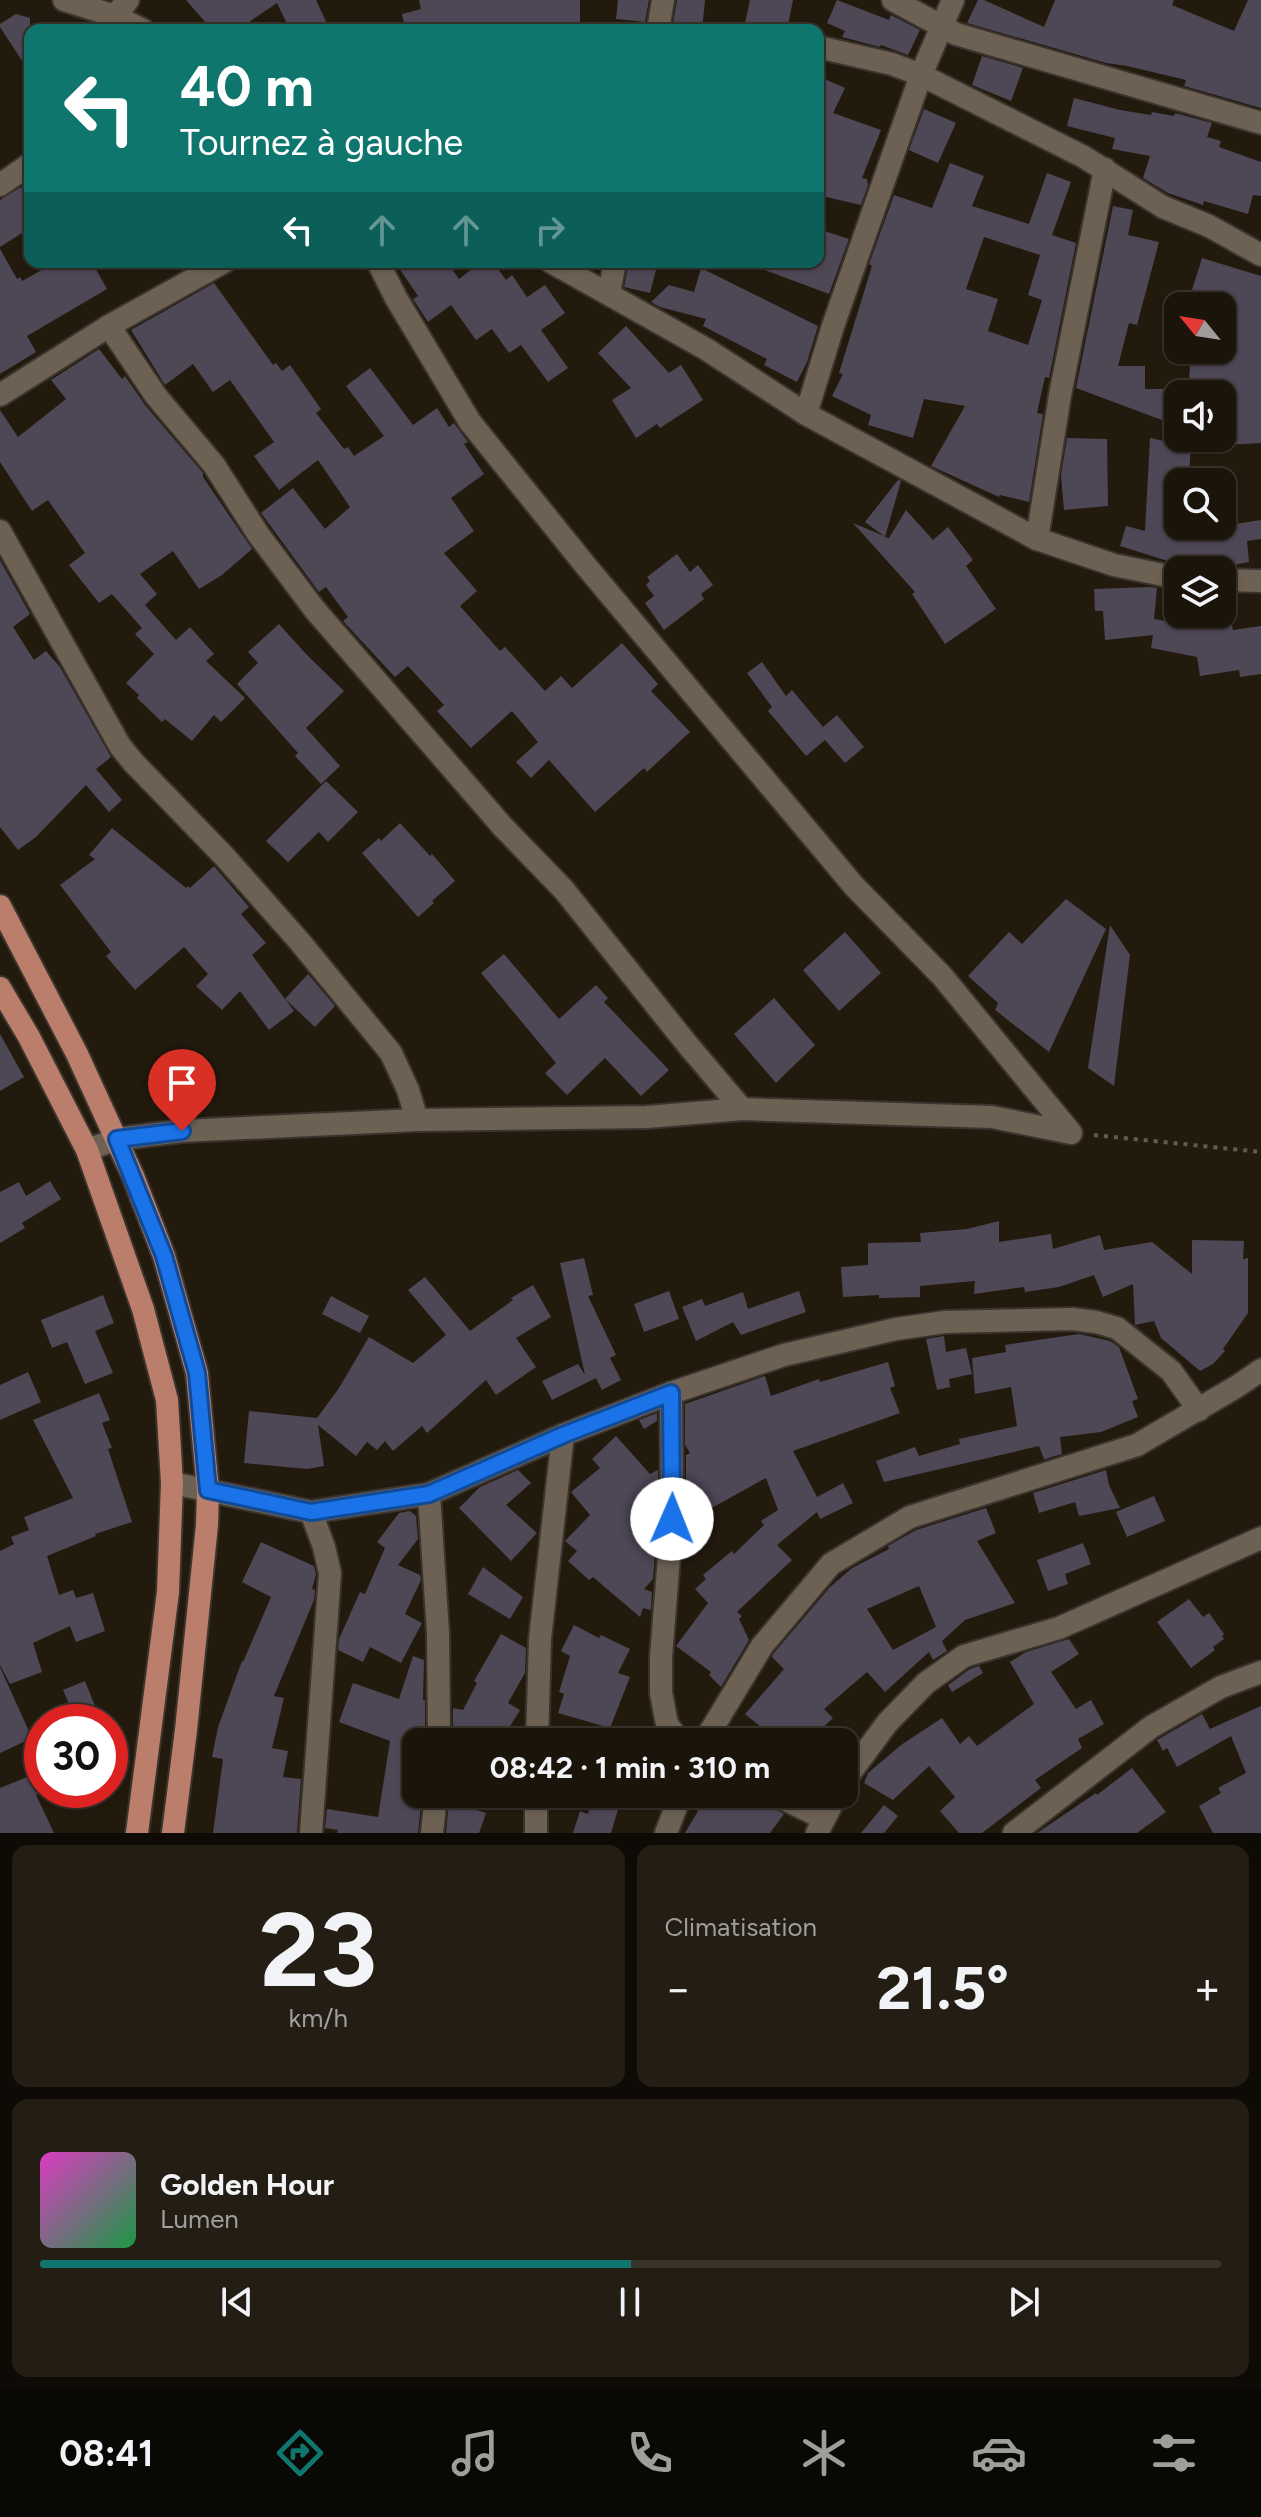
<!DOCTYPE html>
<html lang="fr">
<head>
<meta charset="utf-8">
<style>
  body { margin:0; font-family:Figtree,sans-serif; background:#231d13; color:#f1f3f6; height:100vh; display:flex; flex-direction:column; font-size:30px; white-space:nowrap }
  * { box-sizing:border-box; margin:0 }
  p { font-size:26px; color:#9f9e9c }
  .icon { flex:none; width:44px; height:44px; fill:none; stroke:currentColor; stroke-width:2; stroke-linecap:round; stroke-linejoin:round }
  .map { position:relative; height:1833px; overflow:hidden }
  .drawer { display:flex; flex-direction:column; gap:12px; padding:12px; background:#0e0b06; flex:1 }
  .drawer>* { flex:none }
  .top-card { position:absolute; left:24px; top:24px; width:800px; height:244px; border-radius:16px; box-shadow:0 2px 6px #0004,0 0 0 2px #38332b; background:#0f766e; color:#fff; overflow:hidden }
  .needle { width:52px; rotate:300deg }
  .fabs { position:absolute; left:1164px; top:292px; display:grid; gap:16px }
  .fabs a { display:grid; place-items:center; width:72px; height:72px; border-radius:16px; background:#1a140a; box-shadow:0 2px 6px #0004,0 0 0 2px #38332b; font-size:40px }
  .speed { position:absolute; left:24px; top:1704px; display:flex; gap:16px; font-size:40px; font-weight:700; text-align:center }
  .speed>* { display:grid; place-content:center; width:104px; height:104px; border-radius:50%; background:#1a140a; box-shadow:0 2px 6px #0004,0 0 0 2px #38332b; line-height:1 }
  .speed .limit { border:12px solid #d22; background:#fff; color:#111 }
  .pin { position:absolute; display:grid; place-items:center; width:68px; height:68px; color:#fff; margin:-82px -34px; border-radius:50% 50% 50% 0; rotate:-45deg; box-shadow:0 0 8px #0007 }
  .pin .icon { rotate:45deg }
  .me { position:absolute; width:88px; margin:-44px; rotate:1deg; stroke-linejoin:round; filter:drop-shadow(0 0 6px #0008) }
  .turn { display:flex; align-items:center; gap:28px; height:168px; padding:0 24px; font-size:36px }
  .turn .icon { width:104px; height:104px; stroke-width:2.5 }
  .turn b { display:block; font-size:56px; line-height:68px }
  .lanes { display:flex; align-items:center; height:76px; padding:0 24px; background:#0003; justify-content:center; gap:40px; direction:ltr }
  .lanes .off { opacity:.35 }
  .big { font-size:60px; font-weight:700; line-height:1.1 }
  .drawer .card { flex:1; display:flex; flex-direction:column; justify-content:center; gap:12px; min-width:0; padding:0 28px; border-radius:16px; background:#231d13 }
  .drawer .dial { align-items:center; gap:0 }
  .dial b { font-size:104px; line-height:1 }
  .song { display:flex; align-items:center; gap:24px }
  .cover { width:96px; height:96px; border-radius:12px; background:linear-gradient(135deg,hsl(310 70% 55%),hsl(140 70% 35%)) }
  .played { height:8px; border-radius:4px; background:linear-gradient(90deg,#0f766e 50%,#38332b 50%) }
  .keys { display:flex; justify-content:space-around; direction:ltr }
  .heat { display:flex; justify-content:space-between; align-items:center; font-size:44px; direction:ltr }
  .drawer .tiles { flex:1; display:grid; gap:12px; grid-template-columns:1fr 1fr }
  .card:last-child { grid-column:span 2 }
  .trip { position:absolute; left:402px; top:1728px; width:456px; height:80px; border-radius:16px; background:#1a140a; box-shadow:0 2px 6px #0004,0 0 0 2px #38332b; font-weight:700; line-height:80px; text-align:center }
  .dock { display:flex; height:128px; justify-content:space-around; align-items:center; background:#0a0804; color:#9f9e9c }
  .dock .icon { width:56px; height:56px }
  .dock .on { color:#0f766e }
  .dock b { font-size:36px; color:#f1f3f6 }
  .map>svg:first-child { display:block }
  .building { fill:#4e4756; fill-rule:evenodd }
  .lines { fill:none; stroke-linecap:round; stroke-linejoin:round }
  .minor-casing { stroke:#3b342e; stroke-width:26 }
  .tertiary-casing { stroke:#3b342e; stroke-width:26 }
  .primary-casing { stroke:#3b342e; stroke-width:26 }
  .path { stroke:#635a50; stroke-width:4; stroke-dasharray:4 6; stroke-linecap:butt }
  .minor { stroke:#6c6153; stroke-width:22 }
  .tertiary { stroke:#6c6153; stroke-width:22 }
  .primary { stroke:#bb7e6a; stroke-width:22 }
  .route-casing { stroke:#114b97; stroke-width:20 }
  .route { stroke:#1a73e8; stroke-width:14 }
</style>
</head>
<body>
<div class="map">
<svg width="1261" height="1833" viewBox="0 0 1261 1833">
  <rect width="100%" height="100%" fill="#231a0e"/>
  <g class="building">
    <path d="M186,0H316L330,30H290L277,3L237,30H212Z"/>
    <path d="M419,0H580V30H405L402,14L421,9Z"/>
    <path d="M618,0H649L645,22L616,19Z"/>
    <path d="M677,0H705L702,30H672Z"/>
    <path d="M750,0H793L787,30L745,23Z"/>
    <path d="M837,0L889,20L891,15L920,30L908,55L881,45L880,47L842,37L845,31L827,23Z"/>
    <path d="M978,0H984L1044,27L1055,0H1174L1172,5L1234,31L1248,0H1261V108L1184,86L1186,80L1127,66L1106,63L967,23Z"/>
    <path d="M16,14L30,18V73L0,27V24Z"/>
    <path d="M982,56L1023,68L1011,101L972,85Z"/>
    <path d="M818,76L845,88L833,113L881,130L862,178L867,179L868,185L861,205L818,195Z"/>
    <path d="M1074,98L1120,110L1151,115L1152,112L1174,116L1175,113L1212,123L1207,137L1221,141L1219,147L1261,162V196L1253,195L1248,214L1204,201L1203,205L1168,193L1143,178L1150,156L1112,149L1115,138L1067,126Z"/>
    <path d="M924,109L956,123L938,163L909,150Z"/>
    <path d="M950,163L984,176L972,206L1029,224L1047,173L1071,182L1052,235L1076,243L1049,378L1045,377L1037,413L1043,414L1029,502L1000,495L999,497L931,466L965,406L924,399L913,438L868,425L871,415L832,396L843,374L839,373L872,266L869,264L894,195L932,208ZM984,237L1040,255L1028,295L1042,300L1028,345L988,331L998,299L966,289Z"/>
    <path d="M21,187L30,202V228L0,247V200Z"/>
    <path d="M1113,206L1133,210L1128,235L1159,242L1137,325L1129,323L1118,366H1145V389H1178V426L1076,388Z"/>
    <path d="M818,229L849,239L829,294L749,264V262H818Z"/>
    <path d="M0,249L17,279L20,277L22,281L56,262H92L107,289L27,336L36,352L0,374Z"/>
    <path d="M1202,258L1261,276V443L1224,445L1222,394H1188L1191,350H1222V299L1192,290Z"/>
    <path d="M395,262H447L459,279L481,262H493L506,280L512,275L527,297L545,285L565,313L541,330L568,368L548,382L521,345L509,353L492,329L476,340L451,305L428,322L413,299L418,296Z"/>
    <path d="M629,262H658L650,293L624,287Z"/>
    <path d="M701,268L818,326L807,362L797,382L764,365L767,359L703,326L706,319L660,307L651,302L669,285L694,292Z"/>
    <path d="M214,283L273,365L276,363L282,371L290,365L321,409L316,413L344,449L348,447L354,456L384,436L346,386L370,368L413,425L437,408L449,427L454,423L468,442L464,444L484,474L451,498L474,531L444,553L477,591L460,606L500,651L505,647L545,691L561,676L572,688L622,643L658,684L651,691L690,732L647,772L644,768L595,812L549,760L531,778L516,762L538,742L512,711L471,748L437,711L444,705L408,666L395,677L343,621L348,617L326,587L319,592L261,513L293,488L325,529L350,507L318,460L279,490L254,456L274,442L230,380L213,392L193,364L165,385L131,330Z"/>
    <path d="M626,326L669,373L681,365L703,400L660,428L657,424L636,438L612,400L631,388L598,353Z"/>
    <path d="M99,349L122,379L125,376L145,405L203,473V477L252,549L222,575L199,589L173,551L140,574L157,594L145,605L176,640L190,627L214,654L206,661L245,698L221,722L214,715L192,741L165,719L162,722L137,698L139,695L126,683L154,654L135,634L142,628L112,594L99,603L69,565L85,553L48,500L32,511L0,462V410L18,437L66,399L51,380Z"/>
    <path d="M1178,429V438H1191L1189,482H1178V526H1222L1261,520V539L1247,541L1249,562L1214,569L1187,567L1120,546L1126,526L1145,531L1150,438L1174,443Z"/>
    <path d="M1067,438L1107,439L1108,506L1064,510L1061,475Z"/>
    <path d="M898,480L901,481L885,537L889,538L906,510L933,540L948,527L973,560L966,566L996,609L945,644L912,594L915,592L853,523L884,536L865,522Z"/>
    <path d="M677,554L690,572L698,565L713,585L701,594L704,599L664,630L645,603L654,596L646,585L650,581L647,577Z"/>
    <path d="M0,560L30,614L13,627L34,660L46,651L60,667L111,757L96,769L122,800L109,812L86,785L36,837L18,850L0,827Z"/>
    <path d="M1150,587L1157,588L1154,619L1215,630L1212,614H1230L1233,630L1261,626V674L1240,677L1239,670L1200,676L1197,657L1151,648L1153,635L1105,640L1103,611H1095L1094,589Z"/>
    <path d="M279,624L306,654L344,691L306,728L340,766L321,784L295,756L298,753L237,684L258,663L248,652Z"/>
    <path d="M762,662L786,696L792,690L823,727L837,715L864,747L845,763L825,740L806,756L768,711L772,707L747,673Z"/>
    <path d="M326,781L358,812L328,842L319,832L288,862L266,841Z"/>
    <path d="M400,823L430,856L432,854L455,881L432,901L434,903L418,917L362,853L379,838L381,841Z"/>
    <path d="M112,828L186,888L188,886L190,888L214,866L249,907L241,914L266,943L252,955L294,1011L269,1030L240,991L222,1010L196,986L208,974L184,947L135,990L106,956L111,952L60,885L95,859L89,855Z"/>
    <path d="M1066,899L1106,929L1049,1052L995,1010L998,1003L968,976L1009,932L1022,944Z"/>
    <path d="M1110,925L1130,955L1114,1086L1088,1068Z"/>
    <path d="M845,932L881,973L839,1011L803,970Z"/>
    <path d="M504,954L559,1019L596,985L608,998L604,1002L669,1070L641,1096L605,1058L567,1095L545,1073L556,1063L481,973Z"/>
    <path d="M308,974L335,1006L315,1027L285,999Z"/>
    <path d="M774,998L815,1045L776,1083L734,1034Z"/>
    <path d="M0,1034L24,1077L0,1091Z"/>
    <path d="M50,1181L61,1199L22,1223L25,1228L0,1243V1192L19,1182L26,1196Z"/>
    <path d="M999,1221V1242L1051,1234L1053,1249L1100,1235L1104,1250L1152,1242L1192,1274V1240L1244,1241L1243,1259L1248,1258V1313L1223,1349L1225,1351L1213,1364L1200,1371L1161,1338L1154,1321L1135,1325L1133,1284L1103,1297L1094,1275L1059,1287L1025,1292L1024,1287L974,1294L975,1281L920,1286V1297L879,1298V1295L843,1297L841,1267L868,1265V1243L921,1242L920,1233L967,1229Z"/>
    <path d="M584,1258L593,1295L588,1296L616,1355L610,1358L621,1380L602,1390L596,1378L552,1400L542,1381L578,1364L585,1375L560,1263Z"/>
    <path d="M425,1277L470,1331L513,1300L511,1298L533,1285L551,1317L516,1338L536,1367L496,1395L486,1380L427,1433L422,1426L393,1451L385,1441L377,1450L367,1442L356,1456L318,1425L324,1466L307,1469L244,1463L249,1411L317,1418L339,1388L369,1337L413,1363L446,1335L408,1290Z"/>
    <path d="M669,1291L679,1319L644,1332L634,1304Z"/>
    <path d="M799,1291L806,1312L741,1335L733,1322L696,1341L682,1307L702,1299L705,1306L743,1292L748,1309Z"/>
    <path d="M103,1295L114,1323L95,1331L113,1373L85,1384L67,1342L52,1348L41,1320Z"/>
    <path d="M331,1296L369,1316L360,1333L322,1314Z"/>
    <path d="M1079,1334L1110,1341L1119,1347L1138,1399L1132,1401L1138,1417L1101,1432L1060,1437L1062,1454L1042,1460L1044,1459L1039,1446L884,1482L876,1461L915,1447L919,1456L960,1444L959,1439L1017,1426L1011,1387L975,1394L972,1358L1006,1352L1005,1345Z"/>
    <path d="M944,1336L946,1352L966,1348L972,1374L949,1379L950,1387L937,1390L926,1339Z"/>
    <path d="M888,1362L895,1386L890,1388L900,1413L793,1451L817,1497L843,1483L853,1503L820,1519L817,1512L777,1545L792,1560L737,1612L742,1616L739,1619L749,1640L721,1687L709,1675L711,1672L676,1646L708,1603L695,1589L706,1579L703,1575L732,1551L734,1554L764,1525L761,1521L778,1510L766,1478L708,1510L696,1490L686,1496V1455L690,1453L685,1445V1404L765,1376L771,1396L819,1379L820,1382Z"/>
    <path d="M28,1372L41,1402L0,1420V1385Z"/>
    <path d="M99,1393L110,1420L102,1423L112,1448L108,1449L132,1522L95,1534L96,1536L47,1556L59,1595L73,1590L76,1598L93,1593L105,1631L76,1642L70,1626L33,1643L42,1672L10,1684L0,1665V1551L14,1544L11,1537L29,1530L24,1517L73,1498L33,1420Z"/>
    <path d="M657,1413V1421L644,1429L639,1420Z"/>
    <path d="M616,1436L650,1474L658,1470V1518L653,1579L644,1589L652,1592L651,1610L643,1608L640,1617L593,1577L589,1580L568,1561L577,1551L565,1541L590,1515L571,1492L600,1468L592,1459Z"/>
    <path d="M518,1470L531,1483L506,1505L537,1533L511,1561L459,1508L480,1487Z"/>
    <path d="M1106,1470L1109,1485L1120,1508L1079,1516L1075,1502L1039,1513L1033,1493Z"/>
    <path d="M1154,1496L1165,1521L1127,1537L1116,1512Z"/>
    <path d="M986,1508L996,1533L977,1541L1015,1603L965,1620L942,1641L947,1651L933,1660L929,1652L885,1692L867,1672L824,1709L833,1718L819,1731L814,1726L801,1742H759L767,1732L745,1714L784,1669L772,1657L773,1654L830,1587L852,1568L889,1549L888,1546L916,1530ZM919,1586L936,1627L893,1650L867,1609Z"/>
    <path d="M410,1511L416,1516L418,1539L398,1565L420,1575L421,1580L405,1614L422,1623L401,1663L370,1647L363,1662L338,1650L339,1639L360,1592L365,1594L385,1548L377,1542L399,1513Z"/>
    <path d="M261,1542L314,1566L316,1574L312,1589L315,1590L314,1600L274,1696L284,1698L272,1748L288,1751L283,1777L301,1779L297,1833H213L223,1759L212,1757L218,1727L242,1661L243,1662L271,1597L242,1582Z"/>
    <path d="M1083,1543L1091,1564L1065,1574L1068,1584L1048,1591L1037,1560Z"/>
    <path d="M483,1567L523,1597L510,1619L468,1594Z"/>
    <path d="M1189,1599L1203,1617L1209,1613L1224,1634L1222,1636L1224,1639L1213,1647L1215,1650L1191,1668L1157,1622Z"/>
    <path d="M574,1625L599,1638L601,1635L630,1649L618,1673L630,1677L610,1728L558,1713L564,1694L559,1692L570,1656L561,1651Z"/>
    <path d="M501,1634L526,1648L525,1673L508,1703L520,1710L509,1728L523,1736V1742H477L453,1729V1708L463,1710L477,1683L474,1681Z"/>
    <path d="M1069,1639L1079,1654L1051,1672L1076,1709L1091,1700L1104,1724L1078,1739L1082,1748L1035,1780L1041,1788L982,1833H959L940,1811L955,1797L929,1766L893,1800L864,1783L868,1773L901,1745L942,1718L960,1744L969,1736L977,1746L1034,1704L1010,1662L1026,1652Z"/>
    <path d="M413,1656L424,1660L423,1700H425V1741L416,1742V1794H422L418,1833H337L338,1830L325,1828L327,1809L378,1817L390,1741L339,1722L353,1683L399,1699Z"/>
    <path d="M979,1666L983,1673L952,1692L948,1685L970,1669Z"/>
    <path d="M0,1667L32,1738L0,1753Z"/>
    <path d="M85,1681L97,1711L76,1720L63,1690Z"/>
    <path d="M1261,1706V1833H1213L1199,1806L1221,1793L1218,1788L1246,1773L1231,1736L1177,1767L1167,1748L1163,1751L1157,1740L1202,1714L1210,1729Z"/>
    <path d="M1132,1768L1166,1812L1137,1833H1037L1096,1793L1097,1795Z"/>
    <path d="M42,1771V1792L36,1795L54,1833H0V1788Z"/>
    <path d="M699,1794H730L756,1810L762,1801L784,1814L770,1833H685L698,1811L692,1807Z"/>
    <path d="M592,1798L619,1806L611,1833H573L580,1811L588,1814Z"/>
    <path d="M449,1801L486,1813L479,1833H446Z"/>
    <path d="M884,1805L898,1816L884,1833H861Z"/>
  </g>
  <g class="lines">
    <g class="minor-casing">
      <g id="minor">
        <path d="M893,0L956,34L1261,123"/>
        <path d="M115,16L128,0"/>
        <path d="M658,30L663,0"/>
        <path d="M818,47L892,64L921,75L1084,157L1163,207L1209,226L1261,255"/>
        <path d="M0,185L30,164"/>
        <path d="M609,293L615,262"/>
        <path d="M109,326L156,396L214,465L258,534L315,610L503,827L564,890L687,1044L742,1109"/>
        <path d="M0,395L109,326L224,262"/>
        <path d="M806,414L833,326L921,75L953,0"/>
        <path d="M0,531L120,746L133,762L224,856L300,942L391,1053L408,1090L417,1120"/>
        <path d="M1037,539L1060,395L1105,169"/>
        <path d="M87,1150L117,1139L182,1131L417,1120L647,1117L742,1109L992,1117L1071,1133L942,976L854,886L586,566L470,422L396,298L378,262"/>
        <path d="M671,1393L672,1519L661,1657V1693L667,1724L680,1742"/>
        <path d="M172,1483L311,1512L429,1494L563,1435L671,1393L784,1355L896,1329L945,1322L1072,1319L1096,1322L1117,1328L1171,1371L1199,1410"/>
        <path d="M429,1494L438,1633L439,1742"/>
        <path d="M311,1512L324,1547L330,1573L311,1833"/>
        <path d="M537,1742L540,1639L563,1435"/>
        <path d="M704,1742L762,1646L831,1564L910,1517L1137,1445L1236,1387L1261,1370"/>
        <path d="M844,1781L888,1722L926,1683L964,1656L1059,1628L1261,1538"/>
        <path d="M536,1794V1833"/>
        <path d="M774,1794L823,1818"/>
        <path d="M432,1833L436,1794"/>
        <path d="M666,1833L681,1794"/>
        <path d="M817,1833L837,1794"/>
        <path d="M1014,1833L1151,1727L1221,1687L1261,1672"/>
      </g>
    </g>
    <g class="tertiary-casing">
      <g id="tertiary">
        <path d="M64,0L115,16L143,30"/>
        <path d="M551,262L706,349L806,414L1037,539L1114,565L1178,578"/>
        <path d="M1222,580L1261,581"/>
      </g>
    </g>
    <g class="primary-casing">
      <g id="primary">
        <path d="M0,906L77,1054L133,1176L164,1256L197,1373L208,1490L207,1525L186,1730L173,1833"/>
        <path d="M0,988L29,1037L87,1150L143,1309L167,1400L172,1483L168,1592L137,1833"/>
      </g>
    </g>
    <path class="path" d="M1094,1135L1261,1152"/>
    <use href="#minor" class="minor"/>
    <use href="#tertiary" class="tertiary"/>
    <use href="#primary" class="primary"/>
  </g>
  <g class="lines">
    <g class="route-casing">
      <path id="route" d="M182,1131L117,1139L164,1256L197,1373L208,1490L311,1512L429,1494L563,1435L671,1393L672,1519"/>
    </g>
    <use href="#route" class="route"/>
  </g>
</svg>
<div class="fabs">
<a><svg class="needle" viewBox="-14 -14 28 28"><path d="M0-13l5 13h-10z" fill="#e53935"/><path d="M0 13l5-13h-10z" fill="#9f9e9c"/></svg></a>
<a><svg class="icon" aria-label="sound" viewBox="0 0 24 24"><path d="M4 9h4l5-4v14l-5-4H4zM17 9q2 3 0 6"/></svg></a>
<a><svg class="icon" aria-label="search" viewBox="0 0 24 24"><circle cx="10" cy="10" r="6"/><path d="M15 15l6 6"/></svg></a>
<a><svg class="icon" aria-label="layers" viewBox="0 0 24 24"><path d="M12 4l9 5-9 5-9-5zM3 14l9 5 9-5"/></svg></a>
</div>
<div class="speed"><div class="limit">30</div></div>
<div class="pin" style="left:182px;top:1131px;background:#d93025"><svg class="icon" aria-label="arrive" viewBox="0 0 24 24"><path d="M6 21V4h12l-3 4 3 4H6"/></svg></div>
<svg class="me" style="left:672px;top:1519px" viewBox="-20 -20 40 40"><circle r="19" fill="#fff"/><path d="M0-13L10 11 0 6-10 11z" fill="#1a73e8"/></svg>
<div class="trip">08:42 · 1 min · 310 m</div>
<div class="top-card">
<div class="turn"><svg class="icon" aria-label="left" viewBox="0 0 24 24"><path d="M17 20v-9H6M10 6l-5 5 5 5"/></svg><div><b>40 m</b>Tournez à gauche</div></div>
<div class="lanes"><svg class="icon" aria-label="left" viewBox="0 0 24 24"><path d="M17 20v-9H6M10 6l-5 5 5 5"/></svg><svg class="icon off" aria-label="ahead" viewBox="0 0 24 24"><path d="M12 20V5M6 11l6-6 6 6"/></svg><svg class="icon off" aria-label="ahead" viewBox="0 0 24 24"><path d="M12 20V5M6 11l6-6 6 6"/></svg><svg class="icon off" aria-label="right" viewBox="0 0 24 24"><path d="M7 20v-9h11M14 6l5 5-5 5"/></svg></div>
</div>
</div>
<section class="drawer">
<div class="tiles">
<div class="card dial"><b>23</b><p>km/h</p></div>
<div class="card"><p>Climatisation</p>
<div class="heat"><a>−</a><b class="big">21.5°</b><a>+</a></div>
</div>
<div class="card">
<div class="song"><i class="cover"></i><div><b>Golden Hour</b><p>Lumen</p></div></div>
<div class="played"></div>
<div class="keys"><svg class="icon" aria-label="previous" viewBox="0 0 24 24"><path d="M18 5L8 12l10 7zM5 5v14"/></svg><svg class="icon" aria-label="pause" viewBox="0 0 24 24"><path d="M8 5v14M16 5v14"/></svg><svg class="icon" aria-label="next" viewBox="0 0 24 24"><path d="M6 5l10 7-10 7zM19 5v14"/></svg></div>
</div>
</div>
</section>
<nav class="dock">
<b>08:41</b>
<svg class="icon on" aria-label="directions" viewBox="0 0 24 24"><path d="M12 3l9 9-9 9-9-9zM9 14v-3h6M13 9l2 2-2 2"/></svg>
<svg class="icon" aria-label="music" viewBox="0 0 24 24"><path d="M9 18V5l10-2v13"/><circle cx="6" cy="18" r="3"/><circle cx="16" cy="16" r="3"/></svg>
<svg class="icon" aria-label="phone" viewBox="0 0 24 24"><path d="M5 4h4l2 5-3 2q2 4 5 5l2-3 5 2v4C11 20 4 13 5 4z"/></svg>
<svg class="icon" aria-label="climate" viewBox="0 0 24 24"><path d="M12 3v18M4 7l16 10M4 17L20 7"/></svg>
<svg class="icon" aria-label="car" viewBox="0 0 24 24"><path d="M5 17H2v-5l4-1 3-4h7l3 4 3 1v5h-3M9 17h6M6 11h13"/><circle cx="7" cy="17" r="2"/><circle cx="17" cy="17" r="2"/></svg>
<svg class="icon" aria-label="filters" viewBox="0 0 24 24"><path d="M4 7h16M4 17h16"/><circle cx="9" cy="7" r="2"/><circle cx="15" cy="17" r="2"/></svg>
</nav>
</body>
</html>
